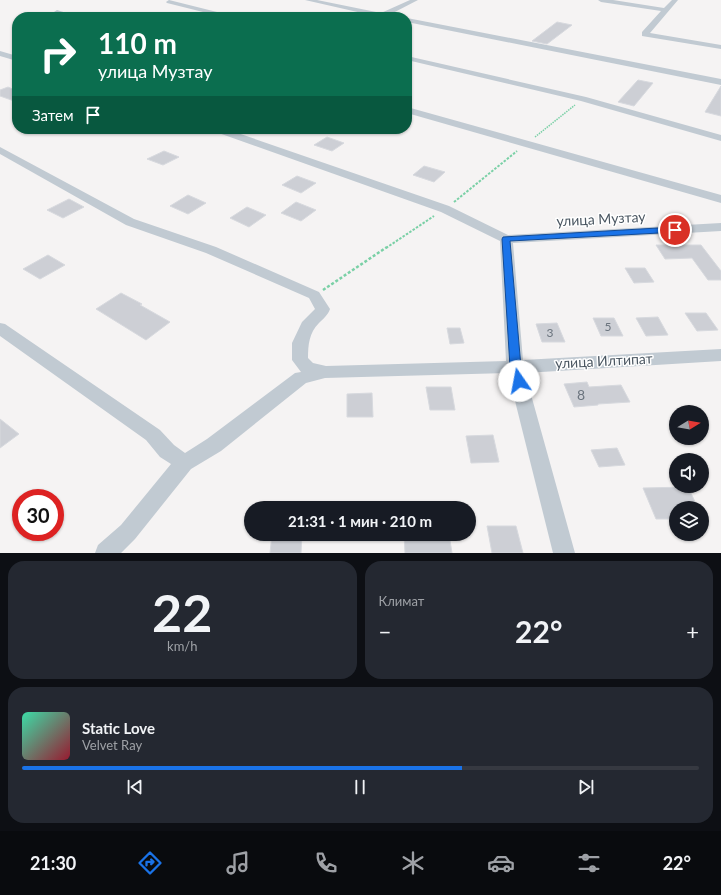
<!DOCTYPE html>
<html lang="ru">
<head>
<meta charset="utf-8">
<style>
  body { margin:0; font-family:Lato,sans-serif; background:#242831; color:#f1f3f6; height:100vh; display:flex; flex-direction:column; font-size:15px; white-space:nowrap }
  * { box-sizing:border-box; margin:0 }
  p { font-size:13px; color:#9ea1a6 }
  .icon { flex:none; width:22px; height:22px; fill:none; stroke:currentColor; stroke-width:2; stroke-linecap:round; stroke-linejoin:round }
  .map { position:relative; height:553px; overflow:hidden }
  .drawer { display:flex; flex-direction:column; gap:8px; padding:8px; background:#0d0f14; flex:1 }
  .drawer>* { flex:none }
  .banner { position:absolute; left:12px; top:12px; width:400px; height:122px; border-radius:16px; box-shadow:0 1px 3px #0004; background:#0b6e4f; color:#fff; overflow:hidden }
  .needle { width:26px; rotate:79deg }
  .tools { position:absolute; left:669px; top:405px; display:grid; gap:8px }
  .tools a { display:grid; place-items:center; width:40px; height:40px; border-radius:50%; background:#171b24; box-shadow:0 1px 3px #0004; font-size:20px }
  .speed { position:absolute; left:12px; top:489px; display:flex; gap:8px; font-size:20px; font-weight:700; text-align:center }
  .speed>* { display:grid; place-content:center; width:52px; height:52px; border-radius:50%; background:#171b24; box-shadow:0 1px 3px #0004; line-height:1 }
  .speed .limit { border:6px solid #d22; background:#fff; color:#111 }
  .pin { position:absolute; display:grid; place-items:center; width:34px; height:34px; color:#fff; margin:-17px; border:2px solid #fff; border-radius:50%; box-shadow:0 1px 4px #0007 }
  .me { position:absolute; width:44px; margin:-22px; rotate:348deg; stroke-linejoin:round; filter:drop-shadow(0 0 3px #0008) }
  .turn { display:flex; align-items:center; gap:14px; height:84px; padding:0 20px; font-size:18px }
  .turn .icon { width:52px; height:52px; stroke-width:2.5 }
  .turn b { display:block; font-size:28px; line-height:34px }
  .then { display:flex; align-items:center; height:38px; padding:0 20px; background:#0003; gap:8px; font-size:15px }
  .big { font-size:30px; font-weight:700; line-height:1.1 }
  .drawer .tile { flex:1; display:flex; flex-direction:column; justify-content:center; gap:6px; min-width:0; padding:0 14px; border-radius:16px; background:#242831 }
  .drawer .dial { align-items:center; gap:0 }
  .dial b { font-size:52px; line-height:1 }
  .song { display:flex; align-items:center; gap:12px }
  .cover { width:48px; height:48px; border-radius:6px; background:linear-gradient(135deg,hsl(160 70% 55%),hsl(350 70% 35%)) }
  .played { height:4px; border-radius:2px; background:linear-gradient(90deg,#1a73e8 65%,#363941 65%) }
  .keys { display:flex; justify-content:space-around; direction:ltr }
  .heat { display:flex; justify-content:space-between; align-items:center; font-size:22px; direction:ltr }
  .drawer .tiles { flex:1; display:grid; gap:8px; grid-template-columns:1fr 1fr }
  .tile:last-child { grid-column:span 2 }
  .trip { position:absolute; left:244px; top:501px; width:232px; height:40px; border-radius:20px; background:#171b24; box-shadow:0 1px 3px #0004; font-weight:700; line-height:40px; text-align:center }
  .menu { display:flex; height:64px; justify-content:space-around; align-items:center; background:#090b0e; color:#9ea1a6 }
  .menu .icon { width:28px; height:28px }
  .menu .on { color:#1a73e8 }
  .menu b { font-size:18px; color:#f1f3f6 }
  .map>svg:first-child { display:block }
  .building { fill:#cdcfd5; stroke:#d7d9de }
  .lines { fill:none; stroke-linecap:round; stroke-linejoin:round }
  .path-far2 { stroke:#7ad0a6; stroke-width:1.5; stroke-dasharray:1.5 1; stroke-linecap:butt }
  .path-far1 { stroke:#7ad0a6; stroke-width:2; stroke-dasharray:2.5 1.5; stroke-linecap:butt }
  .path { stroke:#7ad0a6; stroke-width:2.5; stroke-dasharray:3 2; stroke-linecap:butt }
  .minor { fill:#c1cad2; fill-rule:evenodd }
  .route { fill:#1a73e8; stroke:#114b97 }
  .labels { text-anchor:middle; stroke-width:3; stroke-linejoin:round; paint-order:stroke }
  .number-label { font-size:12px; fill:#6b747e }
  .street-label { font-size:14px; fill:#4a5661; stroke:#fff }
  .near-number-label { font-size:14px; fill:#6b747e }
</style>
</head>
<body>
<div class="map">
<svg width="721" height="553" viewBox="0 0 721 553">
  <rect width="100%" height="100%" fill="#f5f3f3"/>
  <g class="building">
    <path d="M557,22L572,25L547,44L532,41Z"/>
    <path d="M638,80L653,83L634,106L618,102Z"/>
    <path d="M721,86V116L705,112Z"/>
    <path d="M8,87L17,91V102L0,96V90Z"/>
    <path d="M327,137L344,143L332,151L314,145Z"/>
    <path d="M164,151L179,157L163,165L147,159Z"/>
    <path d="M424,166L445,172L434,182L413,175Z"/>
    <path d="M297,176L316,183L301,193L282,185Z"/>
    <path d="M188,195L206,203L188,214L170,206Z"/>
    <path d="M69,199L84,207L63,218L47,210Z"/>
    <path d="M296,202L316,210L301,221L281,213Z"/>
    <path d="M247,207L266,215L249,227L230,218Z"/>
    <path d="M656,245H701L721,271V280H708L692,258L665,259Z"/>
    <path d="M48,255L65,265L40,279L23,269Z"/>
    <path d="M625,268H645L654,282L634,283Z"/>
    <path d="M121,293L142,304L140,305L170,322L146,340L96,309Z"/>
    <path d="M685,313H706L718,330L697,331Z"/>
    <path d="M658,317L668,335L646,336L636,318Z"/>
    <path d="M593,318H614L623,336H601Z"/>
    <path d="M557,323L565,342H542L536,324Z"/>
    <path d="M447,328H460L464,343L450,344Z"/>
    <path d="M587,382L589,387L621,385L630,402L598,404V405L574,407L564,384Z"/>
    <path d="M426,387H451L455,410H430Z"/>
    <path d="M372,393L373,417H347V394Z"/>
    <path d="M0,419L19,434L0,448Z"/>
    <path d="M493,435L499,462L471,463L466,436Z"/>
    <path d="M617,448L625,465L599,467L591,450Z"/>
    <path d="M688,487L698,508H676V519H656L643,488Z"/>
    <path d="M487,526H516L523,553H492Z"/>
    <path d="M272,534H302L301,553H270Z"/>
    <path d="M404,534H449L452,553H405Z"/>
  </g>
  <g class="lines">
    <path class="path-far2" d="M535,137L575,105"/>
    <g class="path-far1">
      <path d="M454,202L517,151"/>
      <path d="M386,248L434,216"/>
    </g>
    <path class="path" d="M323,290L387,247"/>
    <g class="minor">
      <path d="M169,0L233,16L234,17H223L167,3L166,2Z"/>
      <path d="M305,0H317L381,13L410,0H418L389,15L394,17H375V16Z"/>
      <path d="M598,0H613L664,8L672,0H678L650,33L721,45V49L642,36V32L661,11L601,2Z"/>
      <path d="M57,10L76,16L77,17H67L55,13L54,12Z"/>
      <path d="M407,18L721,79V85L407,22Z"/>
      <path d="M0,51L17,56V61L0,56Z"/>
      <path d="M407,56L586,97L721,135V141L581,101L407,60Z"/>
      <path d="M407,107L721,195V203L407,113Z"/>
      <path d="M211,129H226L449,206L508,235L721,223V231L513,243L523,360L721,349V361L525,373L575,553H553L508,373L325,378L306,383L221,451L191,469L135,539L121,553H95L98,545L121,525L171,464L160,457L146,440L0,336V323L5,324L160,430L174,445L185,453L207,439L295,373L301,372L292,360V343L302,322L315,309L309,298L206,253L126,225L0,154V147L134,219L216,247L319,292L330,309C328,315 323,319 319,323C309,333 308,345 308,358L313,363L326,366L506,361L500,241L441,212L213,131Z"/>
    </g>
  </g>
  <path class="route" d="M675,227L679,230L678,232L510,241L521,367L525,381L523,384L519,385L515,384L510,367L502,239L503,237Z"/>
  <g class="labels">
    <g class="number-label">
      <text x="608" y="331">5</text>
      <text x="550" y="337">3</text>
    </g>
    <g class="street-label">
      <text transform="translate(601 219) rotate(-3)" y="5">улица Музтау</text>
      <text transform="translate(604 361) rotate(-3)" y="5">улица Илтипат</text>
    </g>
    <g class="near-number-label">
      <text x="581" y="400">8</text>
    </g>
  </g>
</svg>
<div class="tools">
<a><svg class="needle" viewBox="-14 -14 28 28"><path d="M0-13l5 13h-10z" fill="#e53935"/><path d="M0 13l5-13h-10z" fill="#9ea1a6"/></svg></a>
<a><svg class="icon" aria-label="sound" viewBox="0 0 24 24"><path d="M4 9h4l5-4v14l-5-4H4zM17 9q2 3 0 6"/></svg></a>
<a><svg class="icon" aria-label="layers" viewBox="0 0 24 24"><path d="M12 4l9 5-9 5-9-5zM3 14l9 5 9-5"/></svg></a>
</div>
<div class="speed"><div class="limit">30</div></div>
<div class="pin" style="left:675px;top:230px;background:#d93025"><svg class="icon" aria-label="arrive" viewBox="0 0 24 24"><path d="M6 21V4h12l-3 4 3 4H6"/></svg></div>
<svg class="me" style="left:519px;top:381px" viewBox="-20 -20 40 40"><circle r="19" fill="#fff"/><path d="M0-13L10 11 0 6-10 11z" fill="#1a73e8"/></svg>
<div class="trip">21:31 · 1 мин · 210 m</div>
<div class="banner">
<div class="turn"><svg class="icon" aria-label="right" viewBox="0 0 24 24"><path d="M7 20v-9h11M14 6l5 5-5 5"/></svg><div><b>110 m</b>улица Музтау</div></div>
<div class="then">Затем<svg class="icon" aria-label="arrive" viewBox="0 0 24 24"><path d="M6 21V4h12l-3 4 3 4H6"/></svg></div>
</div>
</div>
<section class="drawer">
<div class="tiles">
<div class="tile dial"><b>22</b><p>km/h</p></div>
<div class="tile"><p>Климат</p>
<div class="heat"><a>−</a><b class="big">22°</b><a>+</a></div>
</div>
<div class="tile">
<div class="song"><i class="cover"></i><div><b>Static Love</b><p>Velvet Ray</p></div></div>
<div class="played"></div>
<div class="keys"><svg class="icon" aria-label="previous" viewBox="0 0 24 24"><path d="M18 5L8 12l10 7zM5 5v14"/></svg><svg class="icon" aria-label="pause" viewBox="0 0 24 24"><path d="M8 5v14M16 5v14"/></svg><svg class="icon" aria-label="next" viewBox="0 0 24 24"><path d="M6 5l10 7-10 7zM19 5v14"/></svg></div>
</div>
</div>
</section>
<nav class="menu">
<b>21:30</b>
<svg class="icon on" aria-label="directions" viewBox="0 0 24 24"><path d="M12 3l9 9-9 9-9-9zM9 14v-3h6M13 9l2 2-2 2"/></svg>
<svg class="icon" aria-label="music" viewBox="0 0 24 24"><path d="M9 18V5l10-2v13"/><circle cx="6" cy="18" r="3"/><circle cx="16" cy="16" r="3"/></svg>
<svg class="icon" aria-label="phone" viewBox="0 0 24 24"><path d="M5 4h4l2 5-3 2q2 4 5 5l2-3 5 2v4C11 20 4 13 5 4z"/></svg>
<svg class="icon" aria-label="climate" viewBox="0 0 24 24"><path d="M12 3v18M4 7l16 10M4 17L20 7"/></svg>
<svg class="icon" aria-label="car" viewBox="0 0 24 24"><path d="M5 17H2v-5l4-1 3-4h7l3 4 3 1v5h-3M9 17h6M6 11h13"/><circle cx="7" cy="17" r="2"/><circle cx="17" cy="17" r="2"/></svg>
<svg class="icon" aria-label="filters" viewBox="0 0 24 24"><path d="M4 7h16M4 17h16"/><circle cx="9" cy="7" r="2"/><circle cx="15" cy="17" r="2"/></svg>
<b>22°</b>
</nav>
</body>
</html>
